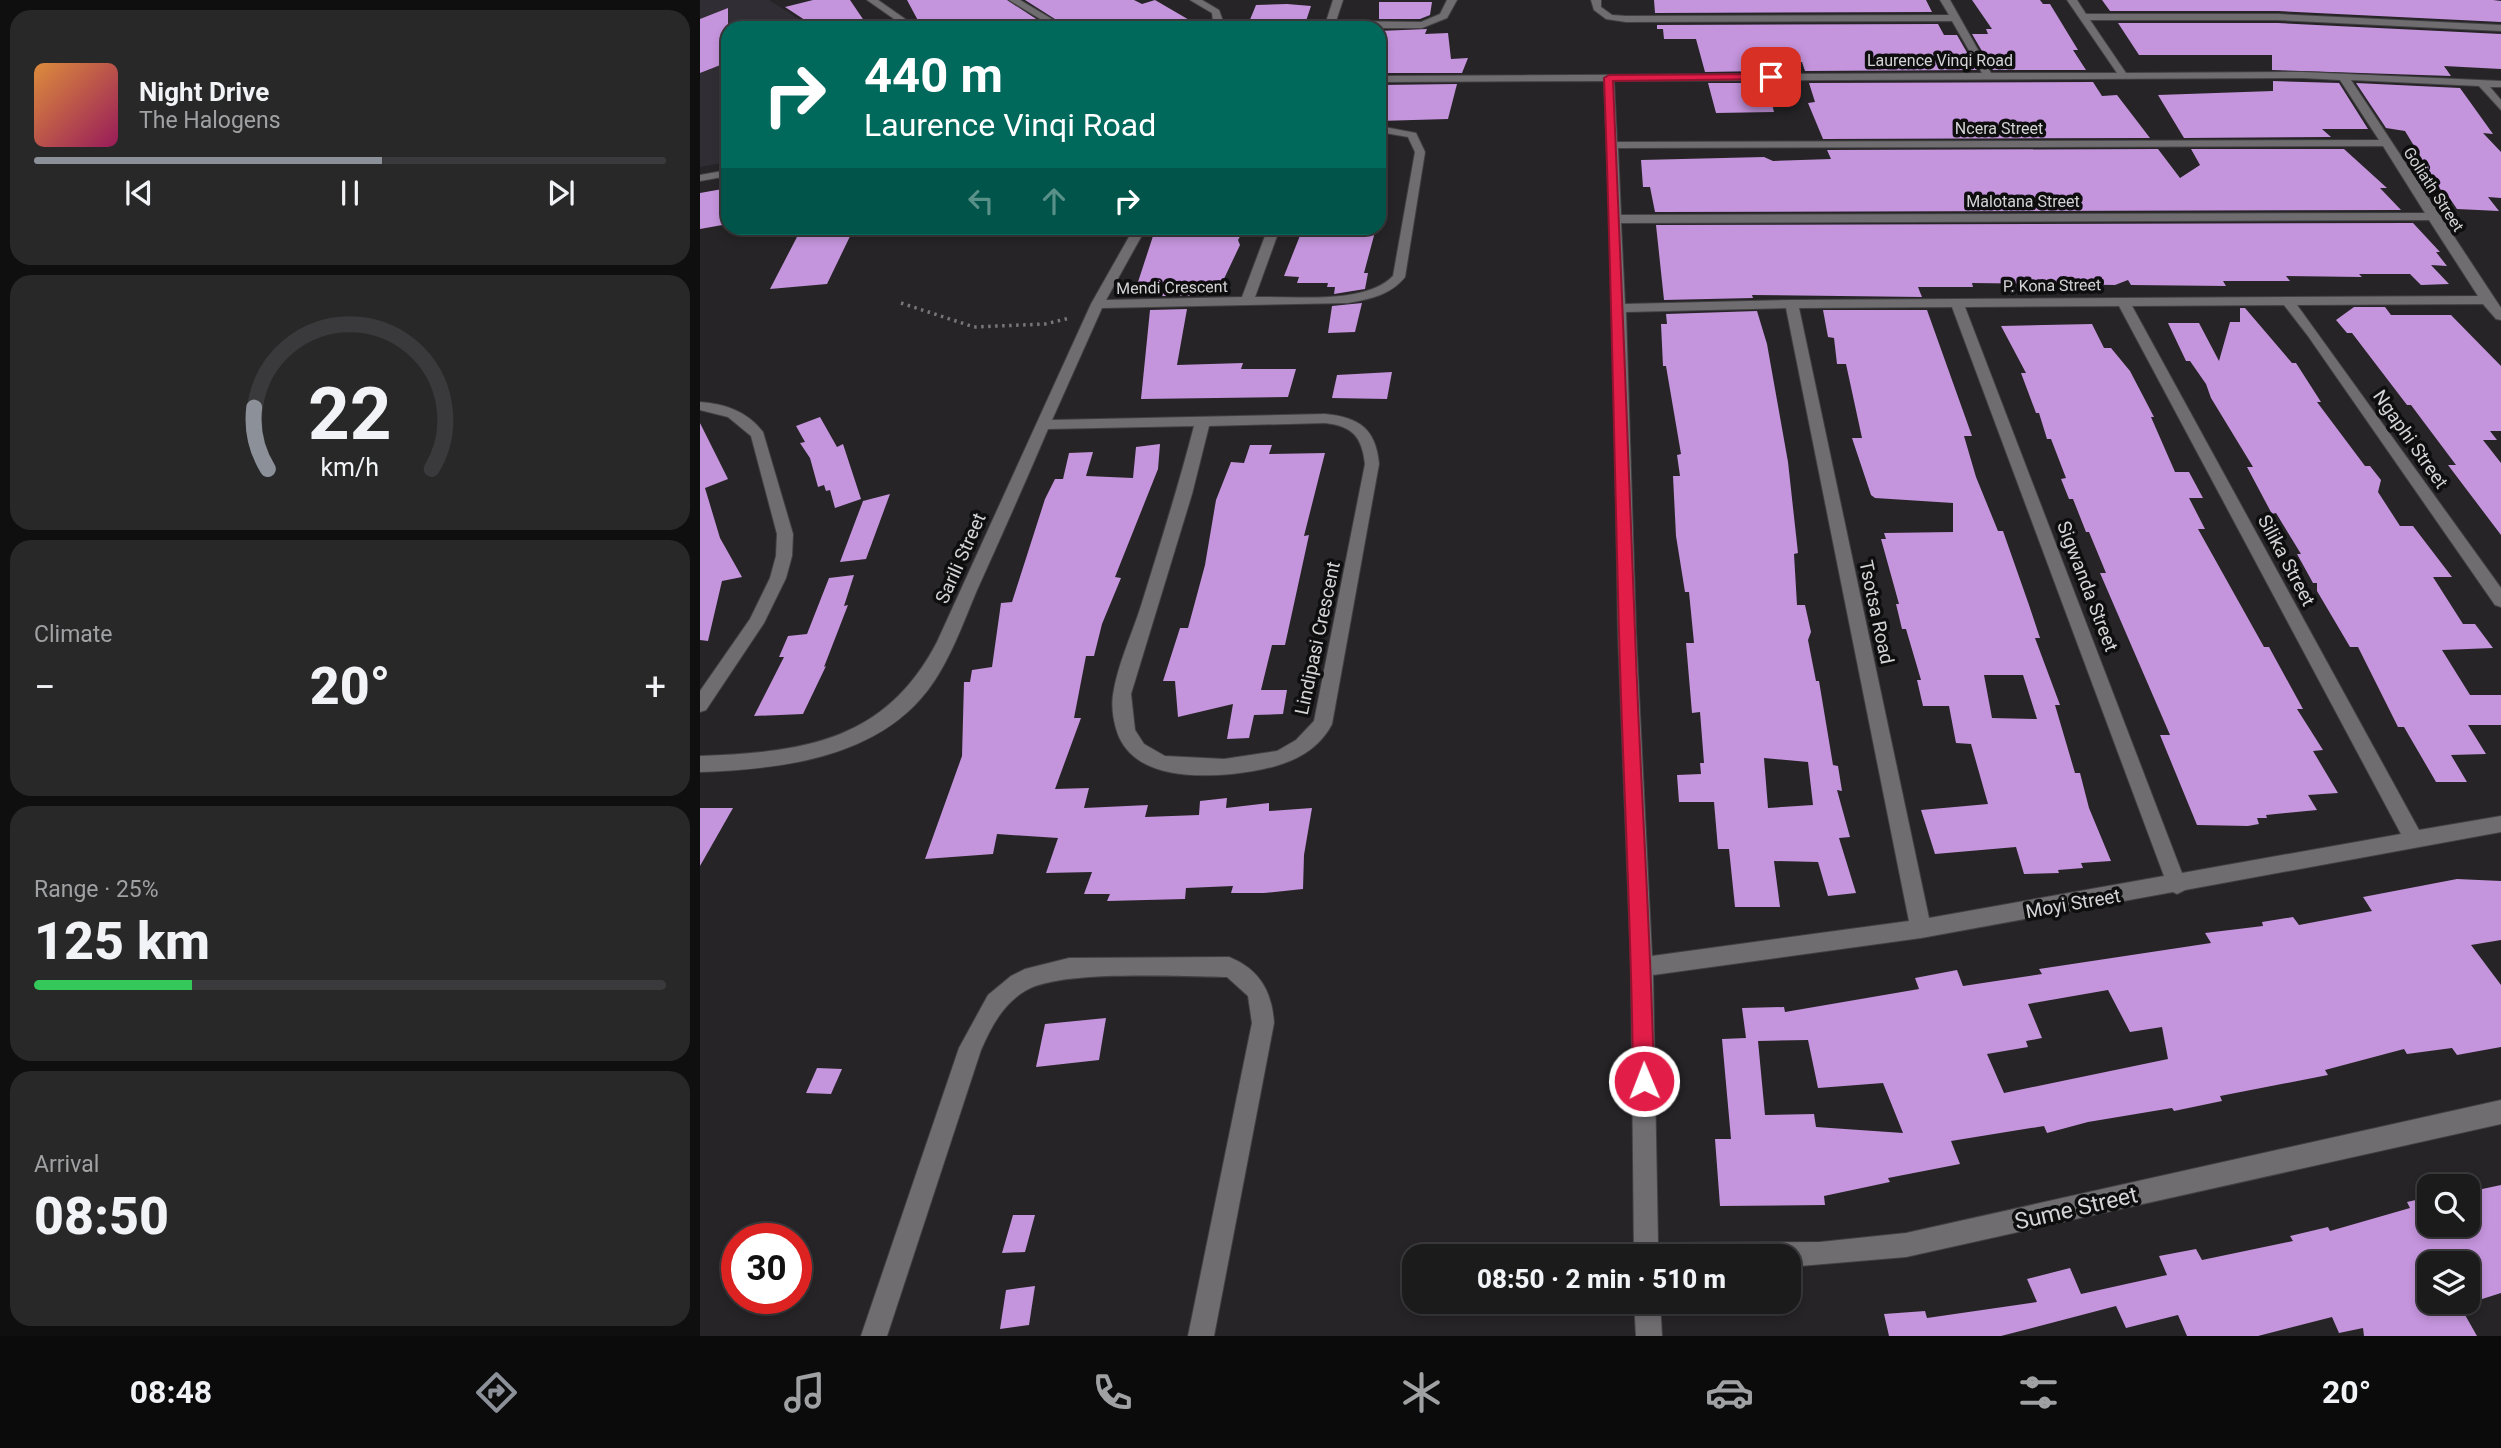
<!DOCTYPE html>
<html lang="en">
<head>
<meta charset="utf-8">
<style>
  body { margin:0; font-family:Roboto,sans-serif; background:#292829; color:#f1f3f6; height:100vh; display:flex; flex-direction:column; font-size:26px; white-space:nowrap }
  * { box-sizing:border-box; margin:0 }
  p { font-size:23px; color:#a0a1a3 }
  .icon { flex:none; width:38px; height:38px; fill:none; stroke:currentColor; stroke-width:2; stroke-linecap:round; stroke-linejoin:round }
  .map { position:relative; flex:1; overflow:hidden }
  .sheet { display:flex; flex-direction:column; gap:10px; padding:10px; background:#0f0f0f; width:700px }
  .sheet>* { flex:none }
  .top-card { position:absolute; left:21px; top:21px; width:665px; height:214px; border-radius:21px; box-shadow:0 4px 10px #0003,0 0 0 2px #3a393b; background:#00695c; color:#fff; overflow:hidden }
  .controls { position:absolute; left:1717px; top:1174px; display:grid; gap:14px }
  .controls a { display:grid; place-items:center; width:63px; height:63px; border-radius:14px; background:#1c1b1c; box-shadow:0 4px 10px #0003,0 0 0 2px #3a393b; font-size:35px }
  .speed { position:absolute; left:21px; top:1223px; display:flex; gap:14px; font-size:35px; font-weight:700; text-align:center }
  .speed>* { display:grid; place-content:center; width:91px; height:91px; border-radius:50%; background:#1c1b1c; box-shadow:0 4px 10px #0003,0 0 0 2px #3a393b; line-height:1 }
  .speed .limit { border:10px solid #d22; background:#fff; color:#111 }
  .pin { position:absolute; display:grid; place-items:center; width:60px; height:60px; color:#fff; margin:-30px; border-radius:14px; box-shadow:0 4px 10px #0006 }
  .me { position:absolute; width:77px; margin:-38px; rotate:359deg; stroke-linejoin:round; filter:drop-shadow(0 0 5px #0008) }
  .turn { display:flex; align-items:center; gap:24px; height:147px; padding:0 28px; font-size:32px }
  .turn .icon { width:91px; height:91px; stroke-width:2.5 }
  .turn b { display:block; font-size:49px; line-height:60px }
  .lanes { display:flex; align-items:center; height:66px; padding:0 28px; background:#0003; justify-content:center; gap:35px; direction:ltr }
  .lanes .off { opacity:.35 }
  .big { font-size:52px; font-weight:800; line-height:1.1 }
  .sheet .widget { flex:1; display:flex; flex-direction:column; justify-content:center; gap:10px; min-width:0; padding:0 24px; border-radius:21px; background:#292829 }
  .sheet .dial { align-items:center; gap:0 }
  .dial svg { height:182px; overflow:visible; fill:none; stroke:#3a393b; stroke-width:7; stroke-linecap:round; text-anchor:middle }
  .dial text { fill:#f1f3f6; stroke:none }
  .song { display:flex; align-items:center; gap:21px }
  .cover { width:84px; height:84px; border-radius:10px; background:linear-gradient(135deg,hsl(30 70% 55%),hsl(330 70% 35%)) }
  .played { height:7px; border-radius:4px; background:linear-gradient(90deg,#8c9099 55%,#3a393b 55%) }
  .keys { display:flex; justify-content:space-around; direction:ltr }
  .heat { display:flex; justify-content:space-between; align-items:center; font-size:38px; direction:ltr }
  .charge { height:10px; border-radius:5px; background:linear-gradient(90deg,#34c759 25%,#3a393b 0) }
  .trip { position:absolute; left:702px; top:1244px; width:399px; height:70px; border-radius:21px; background:#1c1b1c; box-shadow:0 4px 10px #0003,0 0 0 2px #3a393b; font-weight:800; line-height:70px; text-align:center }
  .dock { display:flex; height:112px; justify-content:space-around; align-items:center; background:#0b0b0b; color:#a0a1a3 }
  .dock .icon { width:49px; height:49px }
  .dock .active { color:#8c9099 }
  .dock b { font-size:32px; color:#f1f3f6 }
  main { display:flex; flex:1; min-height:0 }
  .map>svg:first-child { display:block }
  .built { fill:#312d34 }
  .building { fill:#c494dc; fill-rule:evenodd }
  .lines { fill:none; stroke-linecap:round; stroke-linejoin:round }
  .minor-casing { stroke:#424042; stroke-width:2 }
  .path { stroke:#777678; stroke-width:3.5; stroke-dasharray:2.5 4.5; stroke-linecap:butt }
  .minor { fill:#6f6d70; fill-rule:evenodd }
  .route { fill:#e11d48; stroke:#92132f; stroke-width:2 }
  .labels { text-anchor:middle; stroke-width:7; stroke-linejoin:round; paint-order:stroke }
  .far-street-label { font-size:16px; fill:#d4d3d5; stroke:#0e0e0f }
  .street-label { font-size:19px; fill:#d4d3d5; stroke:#0e0e0f }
  .near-street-label { font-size:23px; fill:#d4d3d5; stroke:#0e0e0f }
</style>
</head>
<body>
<main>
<section class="sheet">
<div class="widget">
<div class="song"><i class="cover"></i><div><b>Night Drive</b><p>The Halogens</p></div></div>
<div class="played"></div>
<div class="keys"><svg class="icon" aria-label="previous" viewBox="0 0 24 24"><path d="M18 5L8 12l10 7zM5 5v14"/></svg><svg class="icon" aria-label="pause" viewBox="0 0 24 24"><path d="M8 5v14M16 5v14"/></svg><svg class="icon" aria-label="next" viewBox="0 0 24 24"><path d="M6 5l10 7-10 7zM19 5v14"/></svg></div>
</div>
<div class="widget dial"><svg viewBox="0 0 100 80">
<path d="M14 69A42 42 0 1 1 86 69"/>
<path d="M14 69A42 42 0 0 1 8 42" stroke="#8c9099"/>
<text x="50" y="56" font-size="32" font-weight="700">22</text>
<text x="50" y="72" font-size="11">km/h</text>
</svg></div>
<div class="widget"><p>Climate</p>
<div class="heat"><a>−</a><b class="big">20°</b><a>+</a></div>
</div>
<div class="widget"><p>Range · 25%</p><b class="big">125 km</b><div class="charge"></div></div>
<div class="widget"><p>Arrival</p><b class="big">08:50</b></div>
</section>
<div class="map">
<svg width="1801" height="1336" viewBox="0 0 1801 1336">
  <rect width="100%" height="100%" fill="#262426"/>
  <path class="built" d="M0,0H69L113,28H28V162L0,167Z"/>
  <g class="building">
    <path d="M113,0H150L169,28H117L85,7Z"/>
    <path d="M207,0H307L350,28H222Z"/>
    <path d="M325,0H434L442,4L455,0L503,28H369Z"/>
    <path d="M954,0H1226L1232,12L955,13Z"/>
    <path d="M1272,0H1340L1343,4H1350L1378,50H1373L1386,70H1293L1272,34H1288L1286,29H1292Z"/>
    <path d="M1402,0H1793L1801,1V22L1578,11H1410Z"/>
    <path d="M679,2H732L730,15L720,19H679Z"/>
    <path d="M587,4L611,6L604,27H547L556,5Z"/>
    <path d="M28,8V62L0,73V19Z"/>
    <path d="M1418,23H1578L1801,34V69L1744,66L1751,76L1572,70V55H1439Z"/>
    <path d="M1238,24L1244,35H1257L1277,70L1105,71L1102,62L1061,63L1064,71L1005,72L996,39H964L963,29H957V25Z"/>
    <path d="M727,29L725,34L748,33L751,59L768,58L762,73H679V31Z"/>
    <path d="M1573,81L1639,83L1668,129H1622L1631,137L1484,138L1458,95L1573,91Z"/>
    <path d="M1393,82L1402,96L1417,95L1450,138L1123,139L1108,103L1115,102L1109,83Z"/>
    <path d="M1008,83H1067L1074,112L1016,113Z"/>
    <path d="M1656,83L1760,88L1793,134L1783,133L1801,152V198L1788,197L1799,211L1757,209L1746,193L1742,192L1705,131L1686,128Z"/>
    <path d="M757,84L748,119L679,121V85Z"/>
    <path d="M1458,149L1480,178L1500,165L1491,149H1644L1687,188H1680L1701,210L955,212L950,187H943L941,160L1064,157L1073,161L1131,159L1127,150Z"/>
    <path d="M28,188V224L0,229V193Z"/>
    <path d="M1713,223L1740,252H1736L1747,266L1731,265L1749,284L1721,285L1710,274H1659L1662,277L1586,276L1590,281H1523L1526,286L1431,285L1428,280L1415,285L1272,283L1273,287H1218L1222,297L1052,295L1053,298L964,300L956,225Z"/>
    <path d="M139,228H154L127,284L70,289L98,235Z"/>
    <path d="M473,228H545L538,240L540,245L522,283L492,284L490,296H452L454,291H440L442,284L437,285L453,236H469Z"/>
    <path d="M603,228H676L664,273H668L665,289L634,294L635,287H627L628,283H597L599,277L584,276Z"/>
    <path d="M662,303L655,332L628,333L632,306Z"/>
    <path d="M1654,307H1685L1691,315H1751L1801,366V431H1790L1797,440H1783L1801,463V535L1748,465H1756L1711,405H1707L1652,333H1647L1636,320Z"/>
    <path d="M1540,308H1545L1592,363H1596L1621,402H1617L1665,466H1670L1681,480L1678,492L1700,526H1713L1752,577H1733L1763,624H1775L1793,648L1742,650L1770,695H1801V725H1768L1786,754L1751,755L1767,782H1736L1704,727H1698L1658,647H1650L1617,591V583H1613L1597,554H1601L1576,513L1572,514L1547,467H1553L1511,398L1506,384L1490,361H1486L1468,323H1499L1519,361L1530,322H1540Z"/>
    <path d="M487,309L477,365L543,363L541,369H596L588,397L441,399L450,310Z"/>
    <path d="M1123,310H1227L1272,436H1264L1276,477L1298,531H1303L1329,605L1340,638H1335L1360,705H1355L1375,773H1380L1389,808L1411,861L1381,863L1383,868L1358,870L1359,873L1324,874L1316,847L1235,854L1221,810L1288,804L1271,744L1256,743L1249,706H1223L1217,680H1221L1206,629H1202L1196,604H1199L1181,539H1186L1184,533L1253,532V503L1175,498L1171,495L1152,438H1162L1146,364H1137L1134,338L1128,337ZM1284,675H1323L1337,719L1292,718Z"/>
    <path d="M1057,311L1067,344L1088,462L1098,553L1094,554L1097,605H1105L1111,632L1108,640L1116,681H1119L1133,765L1138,766L1142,791L1137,790L1150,837L1139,838L1156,893L1128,896L1118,862L1074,861L1080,907H1035L1029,849H1018L1014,802H979L977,775L1001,774L1000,763H1004L1000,712L992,713L986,643H994L989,592H985L976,536L973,476H980L977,455L981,454L966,366H963L961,324H967L966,314ZM1064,758L1108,762L1113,805L1068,808Z"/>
    <path d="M1392,324L1404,348H1411L1430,371L1454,417H1451L1475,472H1489L1503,498H1489L1505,529H1498L1564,647H1569L1603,709H1597L1623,750L1613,751L1638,793L1608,795L1617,810L1566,815L1567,818H1557L1559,824L1548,826L1497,825L1460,735H1470L1400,573H1406L1389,532H1386L1373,499H1369L1361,479L1366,478L1351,439H1347L1339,413H1336L1321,373H1326L1301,326Z"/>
    <path d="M692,372L687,399L632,398L637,375Z"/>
    <path d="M120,417L137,447L143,444L161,499L135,508L130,490L126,491L124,485L118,487L110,458L100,443L105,442L96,426Z"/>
    <path d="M0,423L28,479L5,488L20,538L42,577L22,581L8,641L0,640Z"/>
    <path d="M460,444L458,469L415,577L421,578L402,624L394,656H386L374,718H381L355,789L389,788L384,808L448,805L445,817L499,815L500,801L527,798L526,808L569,803V811L612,808L604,855L603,889L564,893H531L533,886L486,888L485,899L407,901L410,894H384L392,872L346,873L358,838L297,834L293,854L225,859L262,756L264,682H270L272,670L292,667L301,603L312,602L345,499L355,479H363L369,453L393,452L386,476L433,478L436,447Z"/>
    <path d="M550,445H572L569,454L625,453L604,536L609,535L585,645H572L561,690H587L583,714L554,715L549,738L527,739L533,704L478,717L475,681H463L480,628H488L505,565L516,500L531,462L544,463Z"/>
    <path d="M190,494L166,559L140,562L163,501Z"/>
    <path d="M154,575L144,606L148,605L124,667L126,666L103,714L54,716L84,657H79L88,636L107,634L129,578Z"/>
    <path d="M0,808H33L0,866Z"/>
    <path d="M1757,879L1801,881V940L1771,945L1801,985V1047L1757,1055L1752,1048L1707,1054L1704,1049L1625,1070L1628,1075L1520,1096L1522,1101L1474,1111L1472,1108L1388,1122L1347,1133L1344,1126L1251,1141L1260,1164L1188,1178L1190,1182L1124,1196L1125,1205L1020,1206L1015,1139H1031L1022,1039L1046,1038L1042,1008L1084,1007L1085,1012L1219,989L1215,978L1257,970L1263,986L1342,974L1339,969L1511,943L1505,933L1563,926L1562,922L1593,917L1599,925L1672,911L1663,897ZM1408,990L1430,1032L1462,1027L1468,1059L1304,1093L1287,1054L1328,1047L1326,1041L1342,1038L1328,1004ZM1108,1040L1118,1088L1183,1083L1203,1133L1116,1127L1114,1114L1065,1115L1058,1041Z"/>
    <path d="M406,1018L399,1060L336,1067L345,1024Z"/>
    <path d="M117,1068L142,1069L131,1094L106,1093Z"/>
    <path d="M1801,1185V1293L1760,1306L1777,1336H1664L1663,1328L1639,1333L1632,1317L1558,1336H1487L1478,1315L1426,1328L1416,1306L1301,1336H1189L1184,1314L1225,1311L1227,1318L1337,1302L1327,1279L1370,1268L1381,1294L1467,1275L1459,1256L1496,1249L1502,1260L1593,1241L1590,1236L1628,1227L1630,1231L1710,1208L1707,1202L1729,1197V1225H1768V1192ZM1729,1264H1768V1302H1729Z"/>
    <path d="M313,1215H335L325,1252L302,1253Z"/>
    <path d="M335,1286L329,1325L300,1329L306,1290Z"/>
  </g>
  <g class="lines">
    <g class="minor-casing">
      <g id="minor">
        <path d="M167,0H178L218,28H207Z"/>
        <path d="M309,0H320L367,28H355Z"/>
        <path d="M490,0H502L519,10L523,21L520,28H510L513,21L512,13Z"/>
        <path d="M633,0H643L636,21L721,22L740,14L747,0H757L747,18L722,28H624Z"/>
        <path d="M891,0H901V7L912,15L926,16L1249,15L1240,0H1250L1291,73H1417L1367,0H1377L1386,14H1578L1801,25V31L1578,20H1390L1426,73L1603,72L1801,81V87H1790L1801,100V110L1779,86L1651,80L1801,308V320L1796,319L1783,304L1597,305L1801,588V607L1795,605L1608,336L1584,305L1432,306L1719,830L1801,816V832L1485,890L1477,894L1473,892L1221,938L953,975L958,1243L1120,1242L1206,1233L1801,1100V1124L1206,1257L1088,1267V1256H934L931,967L918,632L913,308L904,81L679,82V76L1282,73L1252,21L926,22L906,19L894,10ZM1603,78L1640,80L1679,140L917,142L914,81ZM1683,146L1725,213L921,215L918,148ZM1729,220L1778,296L1092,300L925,304L921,223ZM1419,306L1701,834L1482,873L1265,307ZM1252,307L1464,876L1229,918L1099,308ZM1086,308L1209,921L952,956L936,632L926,312Z"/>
        <path d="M679,126L716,133L725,152L705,277C691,295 670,299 648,303L402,308L352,420L625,414C659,417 676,429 679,464L632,724C613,761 570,770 532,774C494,777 438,778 419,737C414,725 411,708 413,695C417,667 431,636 440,609C459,548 478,488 494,426L348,429C325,483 301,537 277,590C263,623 250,661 228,690C175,759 80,769 0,772V756C103,752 185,742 237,642L391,304L434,228H446L406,300L542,297L568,228H580L555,297C594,296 665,305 693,276L715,152L708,137L679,132ZM625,423C653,426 662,437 665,464L614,721L596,740L577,751L524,759L465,756L444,744L435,730L431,694L492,494L509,426Z"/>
        <path d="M28,170V176L0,181V175Z"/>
        <path d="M44,228H75L48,235L42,231Z"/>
        <path d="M0,402C25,404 47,411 63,432L93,534L92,556L86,578L64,623L6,710L0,712V691L50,619L70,578L76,556L77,534L51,436L28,417L0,410Z"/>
        <path d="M529,957C559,969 572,991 574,1023L514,1336H488L552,1023L548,996L527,977C481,977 360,969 325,991C303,1004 291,1027 281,1050L187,1336H161L259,1048L288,995L311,976L325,969L369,958Z"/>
        <path d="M934,1302H960L962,1336H936Z"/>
      </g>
    </g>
    <path class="path" d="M201,303L274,327L345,324L370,318"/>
    <use href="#minor" class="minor"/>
  </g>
  <path class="route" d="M1071,74L1075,79L913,81C922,264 927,448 935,631C940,781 951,931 954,1081L951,1088L944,1091L936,1088L933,1081C932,931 923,782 919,632C914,448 911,263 904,78L909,75Z"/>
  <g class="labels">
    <g class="far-street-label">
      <text x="1240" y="66">Laurence Vinqi Road</text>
      <text x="1299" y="134">Ncera Street</text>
      <text transform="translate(1734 189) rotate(57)" y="6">Goliath Street</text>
      <text x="1323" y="207">Malotana Street</text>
      <text transform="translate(1352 285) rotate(-1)" y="6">P. Kona Street</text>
      <text transform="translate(472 287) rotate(-1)" y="6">Mendi Crescent</text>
    </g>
    <g class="street-label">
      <text transform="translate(1711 439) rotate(55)" y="7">Ngaphi Street</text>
      <text transform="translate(260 558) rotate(-66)" y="7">Sarili Street</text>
      <text transform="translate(1587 560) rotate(62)" y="7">Silika Street</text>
      <text transform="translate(1388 586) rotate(69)" y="7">Sigwanda Street</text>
      <text transform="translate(1177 612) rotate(78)" y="7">Tsotsa Road</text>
      <text transform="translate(617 638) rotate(-78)" y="7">Lindipasi Crescent</text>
      <text transform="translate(1373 903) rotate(-10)" y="7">Moyi Street</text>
    </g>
    <g class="near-street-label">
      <text transform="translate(1376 1208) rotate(-13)" y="8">Sume Street</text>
    </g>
  </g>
</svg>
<div class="controls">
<a><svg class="icon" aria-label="search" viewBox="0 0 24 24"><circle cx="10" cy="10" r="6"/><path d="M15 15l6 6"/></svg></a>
<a><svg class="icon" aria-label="layers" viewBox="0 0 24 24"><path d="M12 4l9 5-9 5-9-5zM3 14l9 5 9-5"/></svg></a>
</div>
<div class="speed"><div class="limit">30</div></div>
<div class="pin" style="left:1071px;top:77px;background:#d93025"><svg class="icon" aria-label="arrive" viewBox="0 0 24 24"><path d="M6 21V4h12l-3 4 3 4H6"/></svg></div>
<svg class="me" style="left:944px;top:1081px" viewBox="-20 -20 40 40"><circle r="17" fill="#e11d48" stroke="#fff" stroke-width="3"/><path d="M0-11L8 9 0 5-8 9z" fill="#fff"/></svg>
<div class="trip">08:50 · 2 min · 510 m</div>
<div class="top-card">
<div class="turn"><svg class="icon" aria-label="right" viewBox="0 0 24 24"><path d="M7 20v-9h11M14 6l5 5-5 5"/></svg><div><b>440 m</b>Laurence Vinqi Road</div></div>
<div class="lanes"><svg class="icon off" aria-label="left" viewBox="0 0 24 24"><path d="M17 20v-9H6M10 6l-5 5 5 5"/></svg><svg class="icon off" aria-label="ahead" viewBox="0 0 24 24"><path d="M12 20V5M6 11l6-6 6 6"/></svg><svg class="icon" aria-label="right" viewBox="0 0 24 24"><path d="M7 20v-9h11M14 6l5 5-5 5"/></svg></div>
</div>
</div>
</main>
<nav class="dock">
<b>08:48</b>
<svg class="icon active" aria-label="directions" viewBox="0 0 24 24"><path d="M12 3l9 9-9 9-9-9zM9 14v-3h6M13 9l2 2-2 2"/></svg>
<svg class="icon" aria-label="music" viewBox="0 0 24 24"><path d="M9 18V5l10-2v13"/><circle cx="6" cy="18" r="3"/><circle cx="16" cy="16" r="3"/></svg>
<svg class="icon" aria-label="phone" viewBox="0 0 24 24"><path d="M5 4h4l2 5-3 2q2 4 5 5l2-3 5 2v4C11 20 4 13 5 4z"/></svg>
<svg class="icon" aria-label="climate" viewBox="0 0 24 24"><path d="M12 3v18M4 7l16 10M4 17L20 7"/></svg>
<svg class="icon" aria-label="car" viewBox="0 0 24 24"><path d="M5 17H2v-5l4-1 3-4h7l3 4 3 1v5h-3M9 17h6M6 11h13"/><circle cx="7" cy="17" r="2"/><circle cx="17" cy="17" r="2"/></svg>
<svg class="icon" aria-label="filters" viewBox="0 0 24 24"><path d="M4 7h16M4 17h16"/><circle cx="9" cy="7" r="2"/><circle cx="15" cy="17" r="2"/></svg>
<b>20°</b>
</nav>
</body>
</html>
